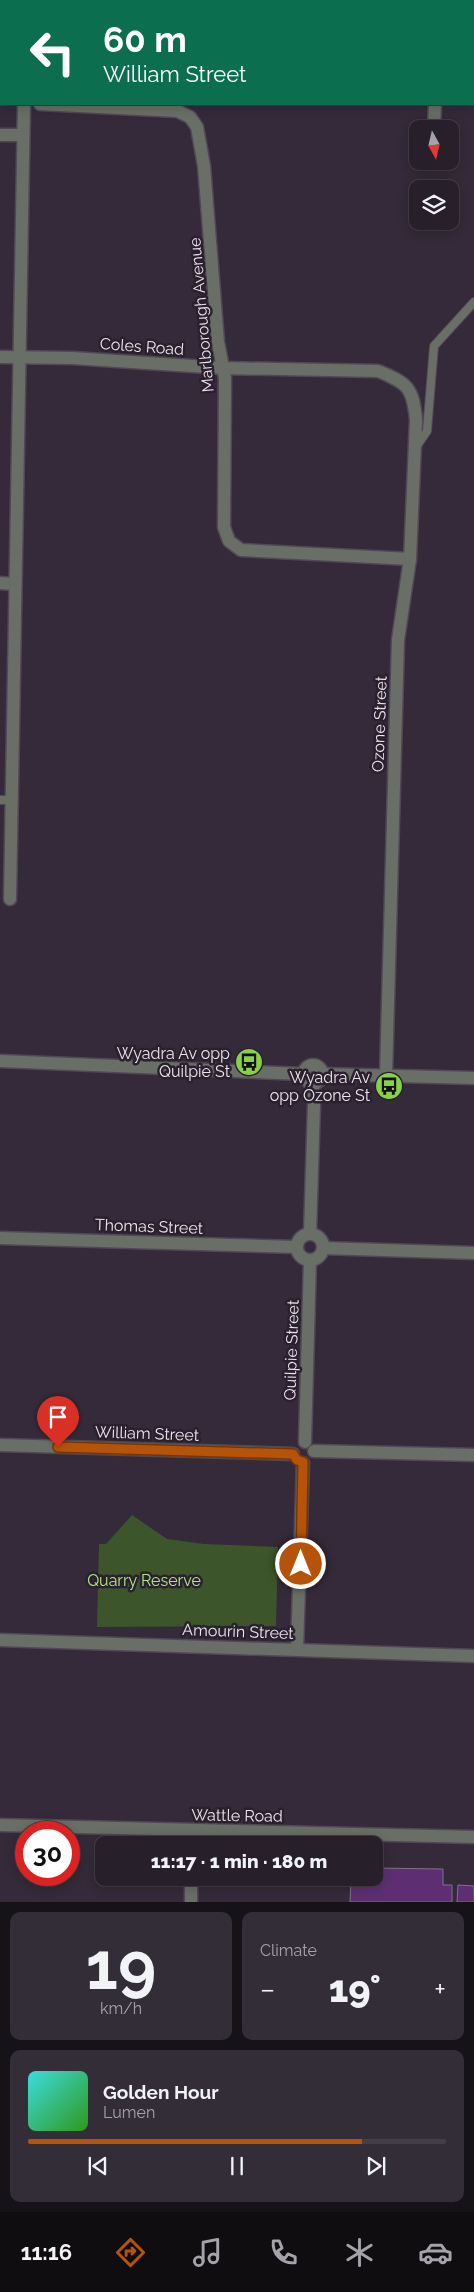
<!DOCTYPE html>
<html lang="en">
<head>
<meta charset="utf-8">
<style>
  body { margin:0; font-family:Raleway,sans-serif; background:#332d37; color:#f1f3f6; height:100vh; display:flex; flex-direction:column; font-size:19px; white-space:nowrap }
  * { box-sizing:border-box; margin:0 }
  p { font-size:16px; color:#a4a3a9 }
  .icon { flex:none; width:28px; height:28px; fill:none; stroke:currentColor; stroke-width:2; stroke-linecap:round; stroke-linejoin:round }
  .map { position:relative; height:1902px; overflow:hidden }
  .panel { display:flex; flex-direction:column; gap:10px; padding:10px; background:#151218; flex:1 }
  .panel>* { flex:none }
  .top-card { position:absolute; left:0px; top:0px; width:475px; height:105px; box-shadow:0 2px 12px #0003,0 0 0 1px #433e47; background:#0b6e4f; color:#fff; overflow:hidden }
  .needle { width:32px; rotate:172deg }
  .tools { position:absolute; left:409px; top:120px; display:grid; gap:10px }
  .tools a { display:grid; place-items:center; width:50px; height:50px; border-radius:10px; background:#27202b; box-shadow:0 2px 12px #0003,0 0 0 1px #433e47; font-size:25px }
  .speed { position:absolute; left:15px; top:1821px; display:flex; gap:10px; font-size:25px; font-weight:700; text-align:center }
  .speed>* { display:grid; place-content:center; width:65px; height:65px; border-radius:50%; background:#27202b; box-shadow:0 2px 12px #0003,0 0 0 1px #433e47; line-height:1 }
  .speed .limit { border:8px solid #d22; background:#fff; color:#111 }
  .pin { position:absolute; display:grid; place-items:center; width:42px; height:42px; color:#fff; margin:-51px -21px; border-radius:50% 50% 50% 0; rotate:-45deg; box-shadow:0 0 5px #0007 }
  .pin .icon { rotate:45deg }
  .me { position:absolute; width:55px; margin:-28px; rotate:0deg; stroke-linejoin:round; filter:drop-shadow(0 0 4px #0008) }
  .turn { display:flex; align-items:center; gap:18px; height:105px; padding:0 20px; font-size:22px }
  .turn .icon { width:65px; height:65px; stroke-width:2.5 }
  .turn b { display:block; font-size:35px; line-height:42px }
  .big { font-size:38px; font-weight:800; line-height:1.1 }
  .panel .widget { flex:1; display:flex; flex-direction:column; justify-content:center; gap:8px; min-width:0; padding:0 18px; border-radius:10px; background:#332d37 }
  .panel .dial { align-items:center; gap:0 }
  .dial b { font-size:65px; line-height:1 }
  .song { display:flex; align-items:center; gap:15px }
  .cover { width:60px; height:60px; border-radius:8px; background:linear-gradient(135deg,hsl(180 70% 55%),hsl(110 70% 35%)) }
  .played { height:5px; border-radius:2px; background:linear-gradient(90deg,#b45309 80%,#433e47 80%) }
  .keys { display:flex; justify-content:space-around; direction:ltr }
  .heat { display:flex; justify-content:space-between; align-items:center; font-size:28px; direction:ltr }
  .panel .tiles { flex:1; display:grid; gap:10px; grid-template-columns:1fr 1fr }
  .widget:last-child { grid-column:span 2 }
  .trip { position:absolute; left:95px; top:1836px; width:288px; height:50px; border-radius:10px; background:#27202b; box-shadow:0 2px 12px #0003,0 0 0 1px #433e47; font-weight:800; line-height:50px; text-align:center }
  .menu { display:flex; height:80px; justify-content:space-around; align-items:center; background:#100d11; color:#a4a3a9 }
  .menu .icon { width:35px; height:35px }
  .menu .selected { color:#b45309 }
  .menu b { font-size:22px; color:#f1f3f6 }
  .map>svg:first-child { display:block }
  .green { fill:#3c552a }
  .building { fill:#5d2f72; stroke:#7e7384 }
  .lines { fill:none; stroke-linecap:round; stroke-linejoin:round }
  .service-casing { stroke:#514856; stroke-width:10 }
  .minor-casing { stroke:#514856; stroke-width:15 }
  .service { stroke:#696e66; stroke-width:8 }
  .minor { stroke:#696e66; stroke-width:12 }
  .route-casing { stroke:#753606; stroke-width:12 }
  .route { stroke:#b45309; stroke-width:9 }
  .labels { text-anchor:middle; stroke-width:5; stroke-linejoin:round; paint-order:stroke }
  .street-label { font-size:16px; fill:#ebe5ee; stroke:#2a202e }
  .poi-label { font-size:16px; fill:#ebe5ee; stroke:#2a202e; text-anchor:end }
  .park-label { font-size:16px; fill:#aeea82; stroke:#2a202e }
</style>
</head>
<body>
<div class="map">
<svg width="474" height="1902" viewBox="0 0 474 1902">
  <rect width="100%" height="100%" fill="#342a39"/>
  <path class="green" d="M132,1515L167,1539L204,1544L278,1547L276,1626L97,1627L99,1544H106Z"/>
  <g class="building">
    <path d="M374,1868L443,1869V1885H452V1902H350L351,1878H374Z"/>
    <path d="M458,1885L474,1886V1902H457Z"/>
  </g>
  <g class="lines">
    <g class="service-casing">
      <g id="service">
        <path d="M416,447L427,431L434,346L474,302"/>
        <path d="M0,800H11"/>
      </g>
    </g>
    <g class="minor-casing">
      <g id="minor">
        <path d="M29,1V0"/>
        <path d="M439,1V0"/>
        <path d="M40,104L177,111L190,117L197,127L204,166L218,342L225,378L224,527L229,541L241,550L410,559"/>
        <path d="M434,129L435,104"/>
        <path d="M0,135H22"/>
        <path d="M432,162V161"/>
        <path d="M0,357L72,358L222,368L378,371C408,383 413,388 416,420L410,559L398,640L386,1075"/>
        <path d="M0,583L14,584"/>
        <path d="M10,899L24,104"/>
        <path d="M0,1061L303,1074"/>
        <circle cx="313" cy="1074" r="9"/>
        <path d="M322,1074L474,1078"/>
        <path d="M310,1233L314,1105L313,1083"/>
        <circle cx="310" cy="1247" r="13"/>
        <path d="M0,1238L296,1247"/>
        <path d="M323,1248L474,1253"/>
        <path d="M305,1442L310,1260"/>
        <path d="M0,1445L293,1454"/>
        <path d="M314,1451L474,1455"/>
        <path d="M0,1640L474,1656"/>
        <path d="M297,1649L303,1463"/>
        <path d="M0,1825L474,1837"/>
        <path d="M192,1845L193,1830"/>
        <path d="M191,1902V1878"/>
      </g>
    </g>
    <use href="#service" class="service"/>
    <use href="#minor" class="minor"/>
  </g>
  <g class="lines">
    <g class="route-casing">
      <path id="route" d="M58,1447L293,1454L297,1460L303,1462L301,1564"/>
    </g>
    <use href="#route" class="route"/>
  </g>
  <defs>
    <g id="bus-disc" transform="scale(1.4375)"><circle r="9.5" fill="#88cf4a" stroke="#2a202e"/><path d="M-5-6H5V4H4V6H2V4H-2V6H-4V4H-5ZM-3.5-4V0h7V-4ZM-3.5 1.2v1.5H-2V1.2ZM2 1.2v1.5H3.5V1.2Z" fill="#111"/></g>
  </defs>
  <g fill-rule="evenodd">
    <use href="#bus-disc" x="249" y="1062"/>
    <use href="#bus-disc" x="389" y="1086"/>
  </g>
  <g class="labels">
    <g class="street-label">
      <text transform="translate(201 315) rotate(-95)" y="6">Marlborough Avenue</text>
      <text transform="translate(142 346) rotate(4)" y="6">Coles Road</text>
      <text transform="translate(379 724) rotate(-88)" y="6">Ozone Street</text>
      <text transform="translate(149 1226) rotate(2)" y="6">Thomas Street</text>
      <text transform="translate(291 1350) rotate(-88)" y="6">Quilpie Street</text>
      <text transform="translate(147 1433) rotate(2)" y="6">William Street</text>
      <text transform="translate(238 1631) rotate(2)" y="6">Amourin Street</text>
      <text transform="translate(237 1815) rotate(1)" y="6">Wattle Road</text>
    </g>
    <g class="poi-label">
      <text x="230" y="1059">Wyadra Av opp<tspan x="230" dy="18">Quilpie St</tspan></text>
      <text x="370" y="1083">Wyadra Av<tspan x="370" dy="18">opp Ozone St</tspan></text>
    </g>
    <g class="park-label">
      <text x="144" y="1586">Quarry Reserve</text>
    </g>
  </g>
</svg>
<div class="tools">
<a><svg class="needle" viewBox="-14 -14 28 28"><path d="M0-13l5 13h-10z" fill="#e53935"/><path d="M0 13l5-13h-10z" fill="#a4a3a9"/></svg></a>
<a><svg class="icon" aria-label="layers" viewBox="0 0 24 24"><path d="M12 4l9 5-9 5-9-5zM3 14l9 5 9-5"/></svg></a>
</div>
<div class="speed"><div class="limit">30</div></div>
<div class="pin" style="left:58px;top:1447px;background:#d93025"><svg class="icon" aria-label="arrive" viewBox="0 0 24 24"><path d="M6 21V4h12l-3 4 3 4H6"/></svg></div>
<svg class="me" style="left:301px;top:1564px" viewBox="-20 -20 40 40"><circle r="17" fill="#b45309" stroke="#fff" stroke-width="3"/><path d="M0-11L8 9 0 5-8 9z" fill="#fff"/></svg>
<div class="trip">11:17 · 1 min · 180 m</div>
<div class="top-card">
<div class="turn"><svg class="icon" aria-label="left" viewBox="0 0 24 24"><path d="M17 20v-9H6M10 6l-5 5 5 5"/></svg><div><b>60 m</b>William Street</div></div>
</div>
</div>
<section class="panel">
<div class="tiles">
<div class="widget dial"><b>19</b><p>km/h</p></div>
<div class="widget"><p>Climate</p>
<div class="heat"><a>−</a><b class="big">19°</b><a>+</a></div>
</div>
<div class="widget">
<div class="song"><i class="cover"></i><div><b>Golden Hour</b><p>Lumen</p></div></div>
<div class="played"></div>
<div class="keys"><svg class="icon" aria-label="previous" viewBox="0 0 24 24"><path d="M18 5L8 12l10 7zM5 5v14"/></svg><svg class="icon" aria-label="pause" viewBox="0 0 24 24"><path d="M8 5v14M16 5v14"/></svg><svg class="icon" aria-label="next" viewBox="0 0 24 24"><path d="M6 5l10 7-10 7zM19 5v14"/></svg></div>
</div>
</div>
</section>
<nav class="menu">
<b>11:16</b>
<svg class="icon selected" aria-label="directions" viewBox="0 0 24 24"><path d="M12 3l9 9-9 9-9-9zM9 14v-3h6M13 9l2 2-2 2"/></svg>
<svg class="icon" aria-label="music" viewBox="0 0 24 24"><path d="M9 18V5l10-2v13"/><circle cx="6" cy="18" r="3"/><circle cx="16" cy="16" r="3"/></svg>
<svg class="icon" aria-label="phone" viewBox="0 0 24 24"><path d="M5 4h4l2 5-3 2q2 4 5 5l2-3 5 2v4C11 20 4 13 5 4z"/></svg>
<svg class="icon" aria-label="climate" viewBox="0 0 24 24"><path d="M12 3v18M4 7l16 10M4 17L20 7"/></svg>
<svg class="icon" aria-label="car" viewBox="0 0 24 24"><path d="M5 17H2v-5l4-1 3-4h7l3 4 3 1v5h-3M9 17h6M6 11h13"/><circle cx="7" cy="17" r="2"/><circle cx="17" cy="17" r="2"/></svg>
</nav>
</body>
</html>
